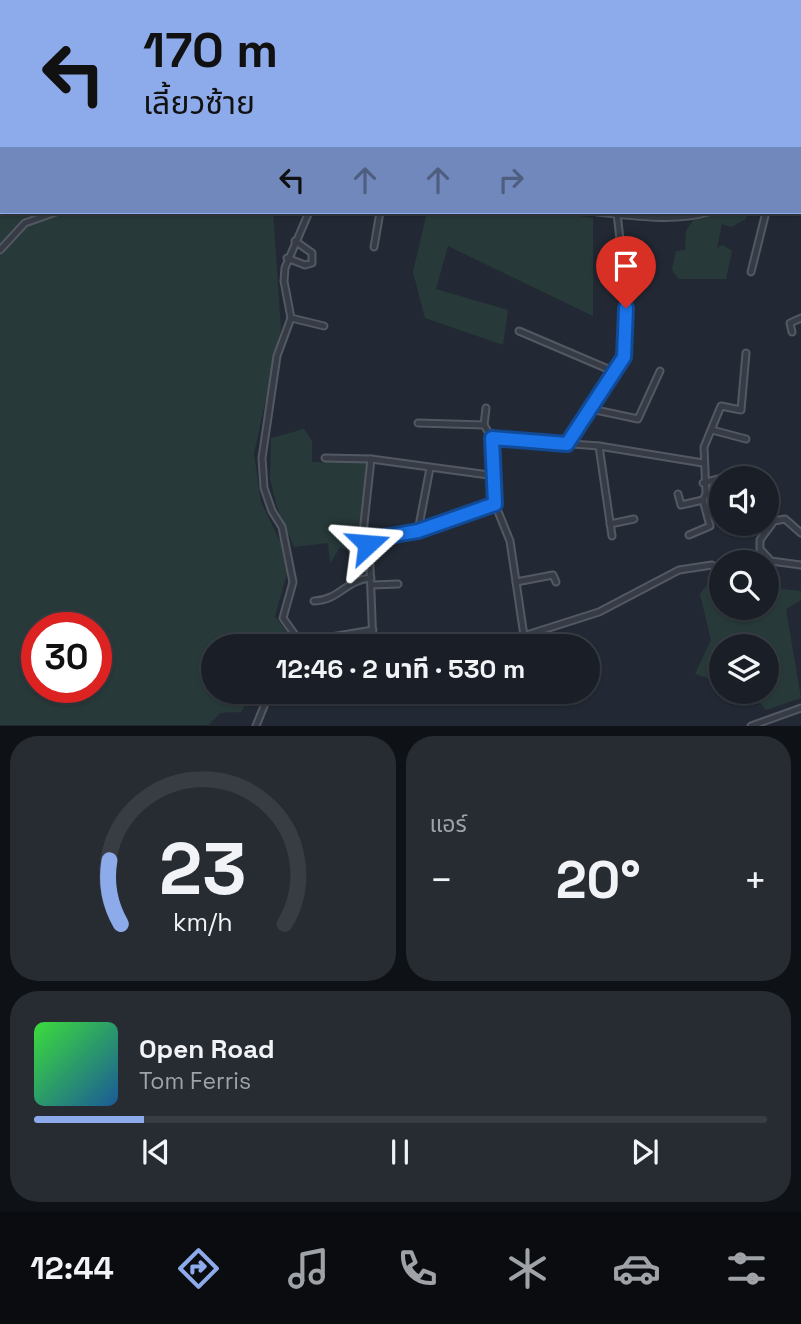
<!DOCTYPE html>
<html lang="th">
<head>
<meta charset="utf-8">
<style>
  body { margin:0; font-family:"Space Grotesk","Noto Sans Thai",sans-serif; background:#272c33; color:#f1f3f6; height:100vh; display:flex; flex-direction:column; font-size:26px; white-space:nowrap }
  * { box-sizing:border-box; margin:0 }
  p { font-size:23px; color:#9fa2a7 }
  .icon { flex:none; width:38px; height:38px; fill:none; stroke:currentColor; stroke-width:2; stroke-linecap:round; stroke-linejoin:round }
  .map { position:relative; height:726px; overflow:hidden }
  .sheet { display:flex; flex-direction:column; gap:10px; padding:10px; background:#0e1115; flex:1 }
  .sheet>* { flex:none }
  .banner { position:absolute; left:0px; top:0px; width:802px; height:214px; box-shadow:0 2px 5px #0004,0 0 0 2px #383d44; background:#8dabea; color:#111; overflow:hidden }
  .buttons { position:absolute; left:709px; top:466px; display:grid; gap:14px }
  .buttons a { display:grid; place-items:center; width:70px; height:70px; border-radius:50%; background:#1a1f27; box-shadow:0 2px 5px #0004,0 0 0 2px #383d44; font-size:35px }
  .speed { position:absolute; left:21px; top:612px; display:flex; gap:14px; font-size:35px; font-weight:700; text-align:center }
  .speed>* { display:grid; place-content:center; width:91px; height:91px; border-radius:50%; background:#1a1f27; box-shadow:0 2px 5px #0004,0 0 0 2px #383d44; line-height:1 }
  .speed .limit { border:10px solid #d22; background:#fff; color:#111 }
  .pin { position:absolute; display:grid; place-items:center; width:60px; height:60px; color:#fff; margin:-72px -30px; border-radius:50% 50% 50% 0; rotate:-45deg; box-shadow:0 0 7px #0007 }
  .pin .icon { rotate:45deg }
  .me { position:absolute; width:77px; margin:-38px; rotate:71deg; stroke-linejoin:round; filter:drop-shadow(0 0 5px #0008) }
  .turn { display:flex; align-items:center; gap:24px; height:147px; padding:0 28px; font-size:32px }
  .turn .icon { width:91px; height:91px; stroke-width:2.5 }
  .turn b { display:block; font-size:49px; line-height:60px }
  .lanes { display:flex; align-items:center; height:66px; padding:0 28px; background:#0003; justify-content:center; gap:35px; direction:ltr }
  .lanes .off { opacity:.35 }
  .big { font-size:52px; font-weight:700; line-height:1.1 }
  .sheet .card { flex:1; display:flex; flex-direction:column; justify-content:center; gap:10px; min-width:0; padding:0 24px; border-radius:28px; background:#272c33 }
  .sheet .dial { align-items:center; gap:0 }
  .dial svg { height:182px; overflow:visible; fill:none; stroke:#383d44; stroke-width:7; stroke-linecap:round; text-anchor:middle }
  .dial text { fill:#f1f3f6; stroke:none }
  .song { display:flex; align-items:center; gap:21px }
  .cover { width:84px; height:84px; border-radius:10px; background:linear-gradient(135deg,hsl(120 70% 55%),hsl(210 70% 35%)) }
  .played { height:7px; border-radius:4px; background:linear-gradient(90deg,#8dabea 15%,#383d44 15%) }
  .keys { display:flex; justify-content:space-around; direction:ltr }
  .heat { display:flex; justify-content:space-between; align-items:center; font-size:38px; direction:ltr }
  .sheet .tiles { flex:1; display:grid; gap:10px; grid-template-columns:1fr 1fr }
  .card:last-child { grid-column:span 2 }
  .trip { position:absolute; left:201px; top:634px; width:399px; height:70px; border-radius:35px; background:#1a1f27; box-shadow:0 2px 5px #0004,0 0 0 2px #383d44; font-weight:700; line-height:70px; text-align:center }
  .dock { display:flex; height:112px; justify-content:space-around; align-items:center; background:#0a0c10; color:#9fa2a7 }
  .dock .icon { width:49px; height:49px }
  .dock .selected { color:#8dabea }
  .dock b { font-size:32px; color:#f1f3f6 }
  .map>svg:first-child { display:block }
  .green { fill:#283939; fill-rule:evenodd }
  .lines { fill:none; stroke-linecap:round; stroke-linejoin:round }
  .minor-casing { stroke:#535963; stroke-width:9 }
  .minor { stroke:#363b45; stroke-width:5 }
  .route-casing { stroke:#114b97; stroke-width:18 }
  .route { stroke:#1a73e8; stroke-width:12 }
</style>
</head>
<body>
<div class="map">
<svg width="801" height="726" viewBox="0 0 801 726">
  <rect width="100%" height="100%" fill="#222934"/>
  <g class="green">
    <path d="M0,0H151L2,2V212H273L281,329L254,454L261,502L280,541L287,574L275,616L297,646H214V691H254L241,712L220,713L209,725H0ZM37,628H96V688H37Z"/>
    <path d="M427,212H555L593,218V316L448,246L436,289L508,310L503,345L425,318L413,272Z"/>
    <path d="M732,212H747L746,219L731,227L722,224L717,248L723,245L732,251L726,279H679L672,270L676,251L685,250L686,231L693,220Z"/>
    <path d="M304,429L312,441V462L366,463L360,533L364,539L368,574H351L348,551L340,547L330,564L328,543L294,547L277,507L270,479L271,438Z"/>
    <path d="M721,566V607H766L767,583L782,589L801,591V600L786,609L801,698L766,710L751,691H766V646H721V682L695,674L711,640L700,594Z"/>
  </g>
  <g class="lines">
    <g class="minor-casing">
      <g id="minor">
        <path d="M252,0L253,2"/>
        <path d="M590,0L592,2"/>
        <path d="M114,2L115,0"/>
        <path d="M155,2L156,0"/>
        <path d="M800,31H801"/>
        <path d="M0,49H2"/>
        <path d="M800,157H801"/>
        <path d="M800,196H801"/>
        <path d="M597,212C635,216 673,222 709,212"/>
        <path d="M374,247L380,212"/>
        <path d="M0,250L25,223L56,212"/>
        <path d="M287,258L305,265L312,263V253L295,241"/>
        <path d="M751,272L766,212"/>
        <path d="M291,318L324,326"/>
        <path d="M519,331L615,372"/>
        <path d="M792,332L790,323L801,318"/>
        <path d="M591,409L638,419L660,371"/>
        <path d="M418,423L484,425L492,438"/>
        <path d="M484,425L486,408"/>
        <path d="M712,430L746,439"/>
        <path d="M567,444L624,357L626,292L617,213"/>
        <path d="M599,446L612,536"/>
        <path d="M325,458L371,459L496,476L492,438L599,446L703,463"/>
        <path d="M723,478L734,474"/>
        <path d="M703,483L721,478"/>
        <path d="M678,494L681,505L703,500"/>
        <path d="M495,504L510,541L524,636"/>
        <path d="M610,524L634,519"/>
        <path d="M418,531L430,468"/>
        <path d="M363,533L371,459"/>
        <path d="M801,533L785,519L774,521L760,540V549L771,561L801,565"/>
        <path d="M689,535L710,526L703,500L706,494L704,447L721,406L741,410L746,353"/>
        <path d="M516,582L553,575L556,582"/>
        <path d="M372,585L398,584"/>
        <path d="M314,601C340,600 345,580 371,578"/>
        <path d="M313,640L373,630"/>
        <path d="M303,646L283,618L293,582L282,527L272,511L264,488L262,458L277,356L291,318L284,281L285,268L309,212"/>
        <path d="M373,646L369,540L418,531L495,504L496,476"/>
        <path d="M492,646L599,612L679,570L712,565"/>
        <path d="M256,726L270,691"/>
        <path d="M751,726L801,708"/>
      </g>
    </g>
    <use href="#minor" class="minor"/>
  </g>
  <g class="lines">
    <g class="route-casing">
      <path id="route" d="M368,544L372,539L418,531L495,504L492,438L567,444L624,357L626,308"/>
    </g>
    <use href="#route" class="route"/>
  </g>
</svg>
<div class="buttons">
<a><svg class="icon" aria-label="sound" viewBox="0 0 24 24"><path d="M4 9h4l5-4v14l-5-4H4zM17 9q2 3 0 6"/></svg></a>
<a><svg class="icon" aria-label="search" viewBox="0 0 24 24"><circle cx="10" cy="10" r="6"/><path d="M15 15l6 6"/></svg></a>
<a><svg class="icon" aria-label="layers" viewBox="0 0 24 24"><path d="M12 4l9 5-9 5-9-5zM3 14l9 5 9-5"/></svg></a>
</div>
<div class="speed"><div class="limit">30</div></div>
<div class="pin" style="left:626px;top:308px;background:#d93025"><svg class="icon" aria-label="arrive" viewBox="0 0 24 24"><path d="M6 21V4h12l-3 4 3 4H6"/></svg></div>
<svg class="me" style="left:368px;top:544px" viewBox="-20 -20 40 40"><path d="M0-17L14 15 0 8-14 15z" fill="#1a73e8" stroke="#fff" stroke-width="4"/></svg>
<div class="trip">12:46 · 2 นาที · 530 m</div>
<div class="banner">
<div class="turn"><svg class="icon" aria-label="left" viewBox="0 0 24 24"><path d="M17 20v-9H6M10 6l-5 5 5 5"/></svg><div><b>170 m</b>เลี้ยวซ้าย</div></div>
<div class="lanes"><svg class="icon" aria-label="left" viewBox="0 0 24 24"><path d="M17 20v-9H6M10 6l-5 5 5 5"/></svg><svg class="icon off" aria-label="ahead" viewBox="0 0 24 24"><path d="M12 20V5M6 11l6-6 6 6"/></svg><svg class="icon off" aria-label="ahead" viewBox="0 0 24 24"><path d="M12 20V5M6 11l6-6 6 6"/></svg><svg class="icon off" aria-label="right" viewBox="0 0 24 24"><path d="M7 20v-9h11M14 6l5 5-5 5"/></svg></div>
</div>
</div>
<section class="sheet">
<div class="tiles">
<div class="card dial"><svg viewBox="0 0 100 80">
<path d="M14 69A42 42 0 1 1 86 69"/>
<path d="M14 69A42 42 0 0 1 9 41" stroke="#8dabea"/>
<text x="50" y="56" font-size="32" font-weight="700">23</text>
<text x="50" y="72" font-size="11">km/h</text>
</svg></div>
<div class="card"><p>แอร์</p>
<div class="heat"><a>−</a><b class="big">20°</b><a>+</a></div>
</div>
<div class="card">
<div class="song"><i class="cover"></i><div><b>Open Road</b><p>Tom Ferris</p></div></div>
<div class="played"></div>
<div class="keys"><svg class="icon" aria-label="previous" viewBox="0 0 24 24"><path d="M18 5L8 12l10 7zM5 5v14"/></svg><svg class="icon" aria-label="pause" viewBox="0 0 24 24"><path d="M8 5v14M16 5v14"/></svg><svg class="icon" aria-label="next" viewBox="0 0 24 24"><path d="M6 5l10 7-10 7zM19 5v14"/></svg></div>
</div>
</div>
</section>
<nav class="dock">
<b>12:44</b>
<svg class="icon selected" aria-label="directions" viewBox="0 0 24 24"><path d="M12 3l9 9-9 9-9-9zM9 14v-3h6M13 9l2 2-2 2"/></svg>
<svg class="icon" aria-label="music" viewBox="0 0 24 24"><path d="M9 18V5l10-2v13"/><circle cx="6" cy="18" r="3"/><circle cx="16" cy="16" r="3"/></svg>
<svg class="icon" aria-label="phone" viewBox="0 0 24 24"><path d="M5 4h4l2 5-3 2q2 4 5 5l2-3 5 2v4C11 20 4 13 5 4z"/></svg>
<svg class="icon" aria-label="climate" viewBox="0 0 24 24"><path d="M12 3v18M4 7l16 10M4 17L20 7"/></svg>
<svg class="icon" aria-label="car" viewBox="0 0 24 24"><path d="M5 17H2v-5l4-1 3-4h7l3 4 3 1v5h-3M9 17h6M6 11h13"/><circle cx="7" cy="17" r="2"/><circle cx="17" cy="17" r="2"/></svg>
<svg class="icon" aria-label="filters" viewBox="0 0 24 24"><path d="M4 7h16M4 17h16"/><circle cx="9" cy="7" r="2"/><circle cx="15" cy="17" r="2"/></svg>
</nav>
</body>
</html>
